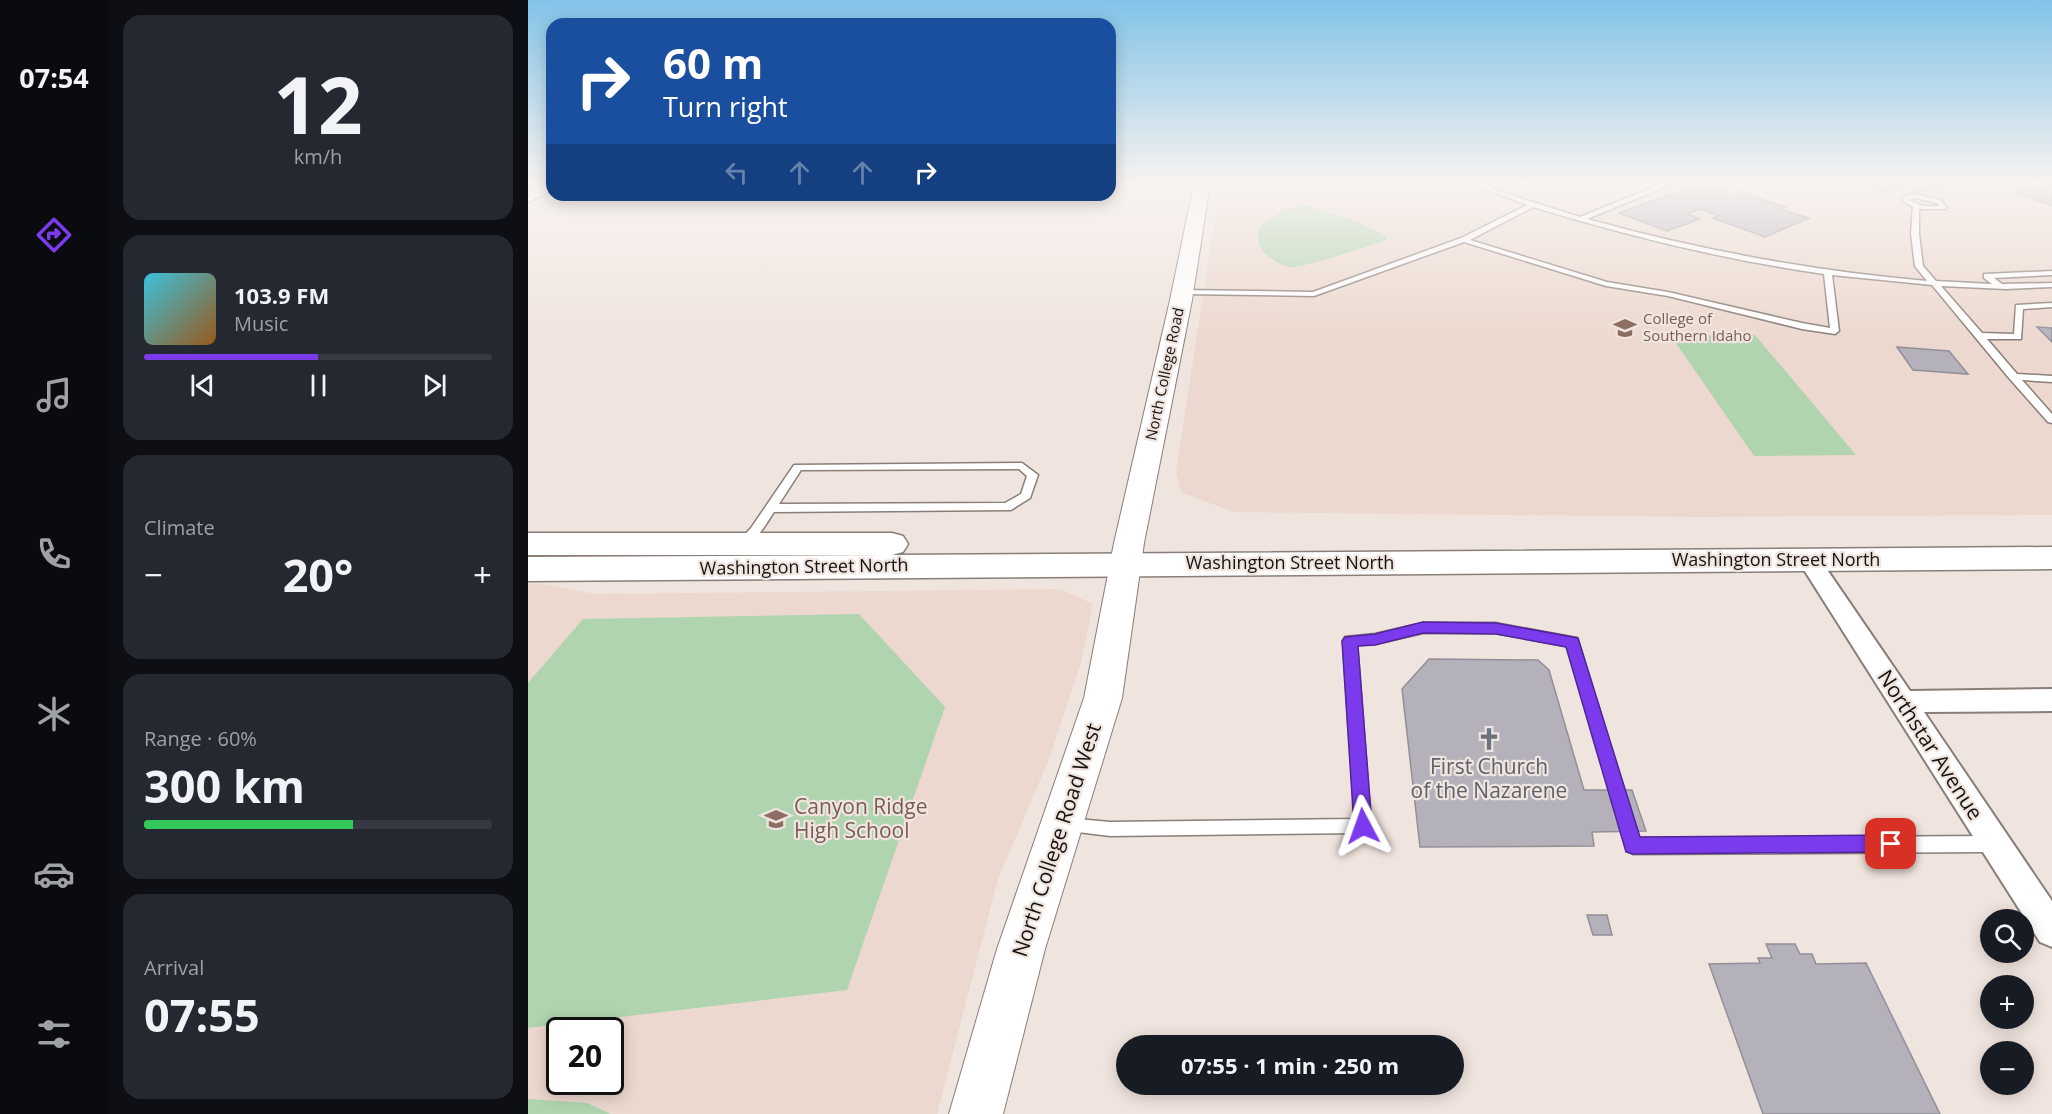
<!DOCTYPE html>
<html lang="en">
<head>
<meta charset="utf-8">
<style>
  body { margin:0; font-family:"Open Sans",sans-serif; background:#242831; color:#f1f3f6; height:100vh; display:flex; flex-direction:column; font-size:22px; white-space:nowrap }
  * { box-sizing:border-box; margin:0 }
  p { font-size:20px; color:#9ea1a6 }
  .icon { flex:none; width:33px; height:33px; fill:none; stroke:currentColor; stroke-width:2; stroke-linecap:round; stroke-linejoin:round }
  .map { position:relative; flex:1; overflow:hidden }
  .drawer { display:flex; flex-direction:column; gap:15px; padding:15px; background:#0d0f14; width:420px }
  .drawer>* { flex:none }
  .top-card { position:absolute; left:18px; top:18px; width:570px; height:183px; border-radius:18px; box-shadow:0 3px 15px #0003; background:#1a4fa0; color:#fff; overflow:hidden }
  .buttons { position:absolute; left:1452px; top:909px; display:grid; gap:12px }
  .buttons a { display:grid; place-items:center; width:54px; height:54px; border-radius:50%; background:#171b24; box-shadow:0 3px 15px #0003; font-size:30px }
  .speed { position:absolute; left:18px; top:1017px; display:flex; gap:12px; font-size:30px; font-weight:700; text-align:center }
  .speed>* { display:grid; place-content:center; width:78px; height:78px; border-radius:50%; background:#171b24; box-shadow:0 3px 15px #0003; line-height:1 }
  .speed .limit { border:3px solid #111; border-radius:9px; background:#fff; color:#111 }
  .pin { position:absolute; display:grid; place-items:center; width:51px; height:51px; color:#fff; margin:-26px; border-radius:12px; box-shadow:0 3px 9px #0006 }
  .me { position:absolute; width:66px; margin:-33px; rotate:356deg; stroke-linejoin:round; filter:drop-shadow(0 0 4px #0008) }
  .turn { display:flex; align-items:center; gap:21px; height:126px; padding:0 18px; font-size:27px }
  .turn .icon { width:78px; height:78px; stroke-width:2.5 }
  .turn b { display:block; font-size:42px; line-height:51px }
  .lanes { display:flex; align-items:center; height:57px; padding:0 18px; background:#0003; justify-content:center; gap:30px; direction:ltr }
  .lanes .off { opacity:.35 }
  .big { font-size:45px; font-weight:700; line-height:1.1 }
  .drawer .widget { flex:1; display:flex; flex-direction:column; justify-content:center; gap:9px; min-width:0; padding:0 21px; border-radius:18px; background:#242831 }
  .drawer .dial { align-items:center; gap:0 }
  .dial b { font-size:78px; line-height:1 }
  .song { display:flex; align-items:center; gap:18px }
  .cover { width:72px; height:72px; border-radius:9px; background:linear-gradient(135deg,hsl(190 70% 55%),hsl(30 70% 35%)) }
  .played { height:6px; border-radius:3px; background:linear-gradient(90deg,#7c3aed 50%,#363941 50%) }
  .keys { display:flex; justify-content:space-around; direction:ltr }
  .heat { display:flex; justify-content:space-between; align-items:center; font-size:33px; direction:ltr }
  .charge { height:9px; border-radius:4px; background:linear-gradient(90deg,#34c759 60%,#363941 0) }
  .trip { position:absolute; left:588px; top:1035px; width:348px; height:60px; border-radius:30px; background:#171b24; box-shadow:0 3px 15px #0003; font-weight:700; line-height:60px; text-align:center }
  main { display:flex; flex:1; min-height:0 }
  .dock { display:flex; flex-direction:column; width:108px; justify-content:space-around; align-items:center; background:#090b0e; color:#9ea1a6 }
  .dock .icon { width:42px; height:42px }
  .dock .active { color:#7c3aed }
  .dock b { font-size:27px; color:#f1f3f6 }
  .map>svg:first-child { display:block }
  .built { fill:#ecd8ce; fill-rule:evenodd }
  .green { fill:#b0d4af }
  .building { fill:#b5b1bb; stroke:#938f99; stroke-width:1.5 }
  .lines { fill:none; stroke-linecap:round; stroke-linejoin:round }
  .lane-casing { stroke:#897e78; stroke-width:3 }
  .street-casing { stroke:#897e78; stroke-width:4 }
  .secondary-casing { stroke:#897e78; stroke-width:2 }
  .primary-casing { stroke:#897e78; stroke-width:3 }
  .lane { fill:#fff; fill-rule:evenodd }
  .street { fill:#fff; fill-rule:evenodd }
  .secondary { fill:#fff; fill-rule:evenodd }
  .primary { fill:#fff; fill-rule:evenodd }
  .route { fill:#7c3aed; stroke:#51269a; stroke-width:1.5 }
  .labels { text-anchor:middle; stroke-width:4.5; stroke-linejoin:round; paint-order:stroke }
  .far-education-label { font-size:15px; fill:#785e54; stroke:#f0e4de; text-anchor:start }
  .far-street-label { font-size:15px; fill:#171311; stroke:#f0e4de }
  .street-label { font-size:18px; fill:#171311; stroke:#f0e4de }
  .near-street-label { font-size:21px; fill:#171311; stroke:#f0e4de }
  .near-worship-label { font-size:21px; fill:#5b616d; stroke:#f0e4de }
  .near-education-label { font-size:21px; fill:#785e54; stroke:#f0e4de; text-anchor:start }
</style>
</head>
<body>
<main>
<nav class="dock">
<b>07:54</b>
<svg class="icon active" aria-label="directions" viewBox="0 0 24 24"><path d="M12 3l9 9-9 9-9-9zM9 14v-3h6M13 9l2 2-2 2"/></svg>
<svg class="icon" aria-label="music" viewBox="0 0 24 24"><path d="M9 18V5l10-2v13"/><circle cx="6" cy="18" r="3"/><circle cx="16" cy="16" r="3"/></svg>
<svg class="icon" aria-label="phone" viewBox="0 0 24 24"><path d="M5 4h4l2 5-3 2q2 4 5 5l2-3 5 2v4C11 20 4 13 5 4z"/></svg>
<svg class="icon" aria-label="climate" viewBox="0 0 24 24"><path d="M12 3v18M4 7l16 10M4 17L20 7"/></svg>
<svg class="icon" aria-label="car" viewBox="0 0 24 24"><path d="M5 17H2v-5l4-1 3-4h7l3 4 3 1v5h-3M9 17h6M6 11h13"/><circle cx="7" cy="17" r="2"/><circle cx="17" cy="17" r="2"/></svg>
<svg class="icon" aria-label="filters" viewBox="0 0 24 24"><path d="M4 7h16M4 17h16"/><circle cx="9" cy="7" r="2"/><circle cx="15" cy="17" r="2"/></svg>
</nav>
<section class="drawer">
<div class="widget dial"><b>12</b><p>km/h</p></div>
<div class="widget">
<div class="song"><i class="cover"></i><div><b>103.9 FM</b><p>Music</p></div></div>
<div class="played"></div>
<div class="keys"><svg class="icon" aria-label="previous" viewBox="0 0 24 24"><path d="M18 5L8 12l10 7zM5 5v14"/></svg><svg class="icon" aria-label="pause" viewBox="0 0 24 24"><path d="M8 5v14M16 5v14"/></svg><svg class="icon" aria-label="next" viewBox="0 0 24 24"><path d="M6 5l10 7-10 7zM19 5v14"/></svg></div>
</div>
<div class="widget"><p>Climate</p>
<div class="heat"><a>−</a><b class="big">20°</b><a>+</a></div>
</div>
<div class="widget"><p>Range · 60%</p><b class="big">300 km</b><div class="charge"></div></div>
<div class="widget"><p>Arrival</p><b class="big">07:55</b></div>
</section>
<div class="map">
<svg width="1524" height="1114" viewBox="0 0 1524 1114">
  <rect width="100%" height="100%" fill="#f0e4de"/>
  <g class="built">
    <path d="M692,184H1524V515L1172,517L705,512L653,492L648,472Z"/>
    <path d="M0,584H15L68,594L532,589L565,604L553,662L521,759L470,879L409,1114H0ZM32,1030H82V1082H32Z"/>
  </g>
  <g class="green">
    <path d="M775,204L827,221L858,236V240C843,245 772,270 760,267C753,266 746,260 740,256C730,247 728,241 731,228L752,212Z"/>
    <path d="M1227,335L1328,455L1226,456L1143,336Z"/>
    <path d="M331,614L417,707L319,990L0,1028V683L55,619Z"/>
    <path d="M0,1099L59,1103L83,1114H0Z"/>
  </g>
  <g class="building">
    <path d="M1147,184H1183L1193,187L1188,189L1203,194L1211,191L1257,207L1252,209L1281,218L1237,237L1185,218L1191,216L1172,209L1159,214L1172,219L1139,231L1091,213L1160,188Z"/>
    <path d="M1336,184H1397L1408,188L1392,192L1380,186L1352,191Z"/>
    <path d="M1397,184H1437L1408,188Z"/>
    <path d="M1524,185V206L1486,192Z"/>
    <path d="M1509,327L1524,328V342Z"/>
    <path d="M1369,347L1421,351L1440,374L1385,370Z"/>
    <path d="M901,659L1010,660L1021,670L1056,790H1104L1118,831L1064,832L1066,846L892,847L874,689Z"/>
    <path d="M1059,915H1079L1084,935H1065Z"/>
    <path d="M1238,944H1267L1272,954H1284L1288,964L1338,963L1412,1114H1235L1181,964L1232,963L1230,958H1244Z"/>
  </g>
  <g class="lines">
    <g class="lane-casing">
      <g id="lane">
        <path d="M945,184H953L992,198L1052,217L1131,185L1130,184H1139V186L1059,219C1171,250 1284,271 1399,281L1387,266L1383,234L1385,207L1374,201L1376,197L1386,194L1413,200L1419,208L1418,209H1391V234L1395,266L1408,281L1464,284L1456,278V274L1524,271V275L1466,278L1474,284L1524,283V287L1478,289L1413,286L1454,333L1486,334L1488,305L1524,303V307L1495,309L1493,339H1459L1489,374L1524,376V382L1494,380L1524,414V423L1520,422L1481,378L1404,285L1304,275L1311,331L1307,334L1274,329L1140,296L1078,286L936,242L786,296L655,294L651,292L655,290L785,292L933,238L999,205ZM1386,198L1409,203L1411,206H1395L1381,200ZM1005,207C1100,236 1197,260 1296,274L1302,328L1274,323L1140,292L1079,282L942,240Z"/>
        <path d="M494,463L510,475L502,498L483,510L246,512C238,524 229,541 215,547L209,543L223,528L266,465ZM491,469L499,476L493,494L477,503L251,504L273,470Z"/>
        <path d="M895,623H967L1049,638L1111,838L1464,836L1470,839L1472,844L1470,849L1464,852L1105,854L1099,851L1039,646L967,633H895L847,644L829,645L843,826L841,831L835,833L582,836L533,830L531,825L533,820L539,818L582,822L827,819L815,641L817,637L847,634Z"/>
      </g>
    </g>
    <g class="street-casing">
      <path id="street" d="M1281,552L1289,555L1382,691L1524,689V711L1396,712L1524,901V947L1512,942L1273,565L1270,560L1273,555Z"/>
    </g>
    <g class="secondary-casing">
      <g id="secondary">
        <path d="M12,184H24V191L0,202V190Z"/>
        <path d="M666,184H682L664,300L616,543L594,698L517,949L475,1114H421L469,949L556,698L586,543L642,300Z"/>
      </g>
    </g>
    <g class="primary-casing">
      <path id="primary" d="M0,533H364L375,536L380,544L375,552L364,555L1524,547V569L0,581V557L359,555H0Z"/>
    </g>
    <use href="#lane" class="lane"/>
    <use href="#street" class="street"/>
    <use href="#secondary" class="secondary"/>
    <use href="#primary" class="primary"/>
  </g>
  <linearGradient id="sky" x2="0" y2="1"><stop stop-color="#82c3e8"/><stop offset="0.54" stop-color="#f8f3f0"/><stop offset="1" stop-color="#f8f3f0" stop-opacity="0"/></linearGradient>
  <rect width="1524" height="340" fill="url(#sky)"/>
  <path class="route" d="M895,622L968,623L1050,638L1112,837L1363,835L1369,838L1372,844L1369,850L1363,852L1105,854L1098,852L1038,647L968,634L895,633L847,645L830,646L844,826L841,832L835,834L828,832L826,826L814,641L817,637L847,634Z"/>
  <defs>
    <g id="university-bare" transform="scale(1.8)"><path d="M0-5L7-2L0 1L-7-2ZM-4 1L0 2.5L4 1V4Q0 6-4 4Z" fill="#8d6e63" stroke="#f0e4de" stroke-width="2.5" paint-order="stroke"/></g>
    <g id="church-bare" transform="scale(1.8)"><path d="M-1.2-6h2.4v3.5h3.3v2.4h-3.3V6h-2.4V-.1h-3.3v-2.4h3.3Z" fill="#6b7280" stroke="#f0e4de" stroke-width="2.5" paint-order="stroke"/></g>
    <g id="school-bare" transform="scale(1.8)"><path d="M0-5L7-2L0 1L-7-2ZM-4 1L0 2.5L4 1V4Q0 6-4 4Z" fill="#8d6e63" stroke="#f0e4de" stroke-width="2.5" paint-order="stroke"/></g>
  </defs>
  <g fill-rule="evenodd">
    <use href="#university-bare" x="1097" y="328"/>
    <use href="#church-bare" x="961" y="739"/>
    <use href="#school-bare" x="248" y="819"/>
  </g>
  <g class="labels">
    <g class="far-education-label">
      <text x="1115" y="324">College of<tspan x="1115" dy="17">Southern Idaho</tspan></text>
    </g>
    <g class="far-street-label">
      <text transform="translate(637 374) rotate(-78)" y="5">North College Road</text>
    </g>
    <g class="street-label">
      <text x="1248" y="566">Washington Street North</text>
      <text x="762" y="569">Washington Street North</text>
      <text transform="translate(276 567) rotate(-1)" y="6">Washington Street North</text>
    </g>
    <g class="near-street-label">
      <text transform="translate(1402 745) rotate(57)" y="7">Northstar Avenue</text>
      <text transform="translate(529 840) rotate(-72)" y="7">North College Road West</text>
    </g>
    <g class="near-worship-label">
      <text x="961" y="774">First Church<tspan x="961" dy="24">of the Nazarene</tspan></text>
    </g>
    <g class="near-education-label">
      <text x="266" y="814">Canyon Ridge<tspan x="266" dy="24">High School</tspan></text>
    </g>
  </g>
</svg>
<div class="buttons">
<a><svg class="icon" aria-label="search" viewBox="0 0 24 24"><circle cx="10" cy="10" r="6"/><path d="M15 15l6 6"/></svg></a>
<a>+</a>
<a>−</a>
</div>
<div class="speed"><div class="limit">20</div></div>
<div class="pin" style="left:1363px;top:844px;background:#d93025"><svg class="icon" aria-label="arrive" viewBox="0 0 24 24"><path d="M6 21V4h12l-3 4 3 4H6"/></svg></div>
<svg class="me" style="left:835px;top:826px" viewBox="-20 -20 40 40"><path d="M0-17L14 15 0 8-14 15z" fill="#7c3aed" stroke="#fff" stroke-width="4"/></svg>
<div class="trip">07:55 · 1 min · 250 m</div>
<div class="top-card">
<div class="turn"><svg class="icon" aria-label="right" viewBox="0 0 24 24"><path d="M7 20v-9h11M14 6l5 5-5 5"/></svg><div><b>60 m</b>Turn right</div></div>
<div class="lanes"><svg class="icon off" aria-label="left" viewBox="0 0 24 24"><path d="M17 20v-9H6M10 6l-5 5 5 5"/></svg><svg class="icon off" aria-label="ahead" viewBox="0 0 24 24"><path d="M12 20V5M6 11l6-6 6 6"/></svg><svg class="icon off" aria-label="ahead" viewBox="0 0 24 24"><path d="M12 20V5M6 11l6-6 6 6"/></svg><svg class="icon" aria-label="right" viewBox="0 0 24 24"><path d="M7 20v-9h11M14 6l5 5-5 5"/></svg></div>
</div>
</div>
</main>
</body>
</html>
